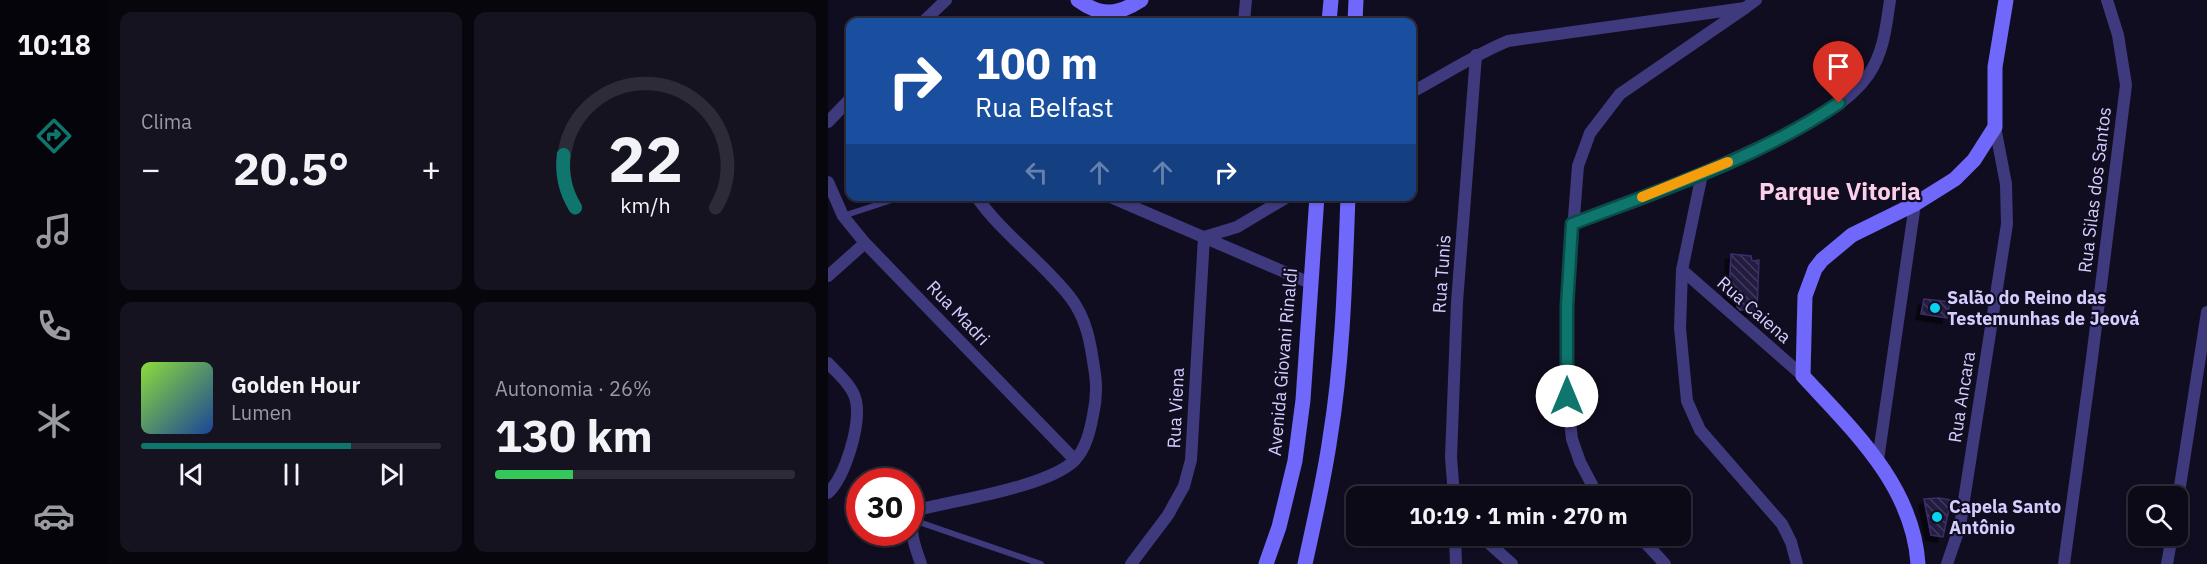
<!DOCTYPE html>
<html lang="pt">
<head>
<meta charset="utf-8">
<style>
  body { margin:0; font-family:"IBM Plex Sans",sans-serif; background:#161321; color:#f1f3f6; height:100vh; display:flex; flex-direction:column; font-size:22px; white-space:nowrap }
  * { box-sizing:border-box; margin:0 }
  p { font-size:20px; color:#9a9aa2 }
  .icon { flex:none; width:33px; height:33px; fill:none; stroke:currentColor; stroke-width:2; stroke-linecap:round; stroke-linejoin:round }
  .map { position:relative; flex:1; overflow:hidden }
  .details { display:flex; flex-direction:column; gap:12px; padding:12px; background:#07060d; width:720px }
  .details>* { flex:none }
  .top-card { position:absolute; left:18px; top:18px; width:570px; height:183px; border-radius:12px; box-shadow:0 2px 4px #0004,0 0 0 2px #2d2b37; background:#1a4fa0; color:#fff; overflow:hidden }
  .buttons { position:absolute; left:1300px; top:486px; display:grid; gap:12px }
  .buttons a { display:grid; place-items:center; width:60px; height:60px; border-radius:12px; background:#0d0a18; box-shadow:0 2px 4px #0004,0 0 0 2px #2d2b37; font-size:30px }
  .speed { position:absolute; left:18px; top:468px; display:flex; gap:12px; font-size:30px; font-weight:700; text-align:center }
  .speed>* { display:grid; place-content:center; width:78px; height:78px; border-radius:50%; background:#0d0a18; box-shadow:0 2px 4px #0004,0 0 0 2px #2d2b37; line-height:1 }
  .speed .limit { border:9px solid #d22; background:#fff; color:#111 }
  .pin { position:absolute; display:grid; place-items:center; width:51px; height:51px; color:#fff; margin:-62px -26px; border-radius:50% 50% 50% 0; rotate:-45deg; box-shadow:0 0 6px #0007 }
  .pin .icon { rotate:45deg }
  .me { position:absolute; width:66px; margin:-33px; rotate:0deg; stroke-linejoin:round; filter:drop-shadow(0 0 4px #0008) }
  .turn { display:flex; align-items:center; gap:21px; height:126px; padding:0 30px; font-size:27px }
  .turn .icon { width:78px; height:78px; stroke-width:2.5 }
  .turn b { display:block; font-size:42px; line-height:51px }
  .lanes { display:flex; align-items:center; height:57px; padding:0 30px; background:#0003; justify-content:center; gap:30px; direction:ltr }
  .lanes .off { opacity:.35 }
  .big { font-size:45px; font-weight:800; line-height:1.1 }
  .details .tile { flex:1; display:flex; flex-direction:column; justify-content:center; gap:9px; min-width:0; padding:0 21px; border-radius:12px; background:#161321 }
  .details .dial { align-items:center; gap:0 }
  .dial svg { height:156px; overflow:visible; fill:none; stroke:#2d2b37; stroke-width:7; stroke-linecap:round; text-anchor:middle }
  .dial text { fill:#f1f3f6; stroke:none }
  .song { display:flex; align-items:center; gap:18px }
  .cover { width:72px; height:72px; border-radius:9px; background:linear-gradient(135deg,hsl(90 70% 55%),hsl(220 70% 35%)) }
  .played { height:6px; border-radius:3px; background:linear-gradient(90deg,#0f766e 70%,#2d2b37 70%) }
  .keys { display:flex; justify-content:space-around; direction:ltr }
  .heat { display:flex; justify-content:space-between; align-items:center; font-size:33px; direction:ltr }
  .charge { height:9px; border-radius:4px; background:linear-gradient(90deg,#34c759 26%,#2d2b37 0) }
  .details .tiles { flex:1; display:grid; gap:12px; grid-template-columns:repeat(2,1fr) }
  .trip { position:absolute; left:518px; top:486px; width:345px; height:60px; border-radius:12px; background:#0d0a18; box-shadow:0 2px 4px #0004,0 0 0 2px #2d2b37; font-weight:800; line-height:60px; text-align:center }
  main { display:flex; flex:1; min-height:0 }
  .dock { display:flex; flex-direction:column; width:108px; justify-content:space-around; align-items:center; background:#05040a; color:#9a9aa2 }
  .dock .icon { width:42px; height:42px }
  .dock .selected { color:#0f766e }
  .dock b { font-size:27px; color:#f1f3f6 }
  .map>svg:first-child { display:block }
  .building { fill:url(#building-back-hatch); stroke:#3b2d6b; stroke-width:1.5; filter:url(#shadow) }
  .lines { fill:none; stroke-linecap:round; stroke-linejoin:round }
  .lane { stroke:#3e3a7d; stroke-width:6 }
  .street { stroke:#3e3a7d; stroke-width:12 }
  .secondary { stroke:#6f68fa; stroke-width:15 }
  .route-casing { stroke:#0a4d48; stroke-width:15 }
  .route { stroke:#0f766e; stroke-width:10 }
  .slow { stroke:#f59e0b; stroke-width:10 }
  .poi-dot { fill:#07d2ef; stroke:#110d20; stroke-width:2 }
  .labels { text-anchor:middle; stroke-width:4.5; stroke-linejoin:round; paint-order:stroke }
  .street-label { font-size:18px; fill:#d4cdfd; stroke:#110d20 }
  .poi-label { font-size:18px; font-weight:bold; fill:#d4cdfd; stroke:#110d20; text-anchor:start }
  .district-label { font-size:24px; font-weight:bold; fill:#fecfeb; stroke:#110d20 }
</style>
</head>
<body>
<main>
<nav class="dock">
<b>10:18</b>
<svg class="icon selected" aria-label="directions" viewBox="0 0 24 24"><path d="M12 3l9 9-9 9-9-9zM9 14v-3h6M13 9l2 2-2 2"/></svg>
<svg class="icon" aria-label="music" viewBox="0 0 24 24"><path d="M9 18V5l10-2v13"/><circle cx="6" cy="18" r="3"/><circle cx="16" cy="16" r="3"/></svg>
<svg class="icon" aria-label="phone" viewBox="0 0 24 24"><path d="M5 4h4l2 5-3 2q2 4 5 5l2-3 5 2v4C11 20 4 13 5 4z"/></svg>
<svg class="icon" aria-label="climate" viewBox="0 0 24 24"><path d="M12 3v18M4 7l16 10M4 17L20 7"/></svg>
<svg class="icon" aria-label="car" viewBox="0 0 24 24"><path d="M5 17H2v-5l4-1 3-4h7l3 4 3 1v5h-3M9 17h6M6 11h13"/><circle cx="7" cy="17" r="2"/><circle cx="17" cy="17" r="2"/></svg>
</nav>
<section class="details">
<div class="tiles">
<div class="tile"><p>Clima</p>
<div class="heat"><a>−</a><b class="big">20.5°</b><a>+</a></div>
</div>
<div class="tile dial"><svg viewBox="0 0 100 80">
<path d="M14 69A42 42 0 1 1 86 69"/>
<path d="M14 69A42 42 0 0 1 8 42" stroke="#0f766e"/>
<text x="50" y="56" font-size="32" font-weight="700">22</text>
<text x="50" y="72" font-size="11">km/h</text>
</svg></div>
<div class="tile">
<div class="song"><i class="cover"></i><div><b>Golden Hour</b><p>Lumen</p></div></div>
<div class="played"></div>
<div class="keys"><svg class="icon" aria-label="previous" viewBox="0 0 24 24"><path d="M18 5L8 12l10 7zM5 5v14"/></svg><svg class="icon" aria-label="pause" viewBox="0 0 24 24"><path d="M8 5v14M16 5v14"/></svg><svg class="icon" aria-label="next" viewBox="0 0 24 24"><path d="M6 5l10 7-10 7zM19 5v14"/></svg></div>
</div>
<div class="tile"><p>Autonomia · 26%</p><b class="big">130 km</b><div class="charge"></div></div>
</div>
</section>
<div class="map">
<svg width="1379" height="564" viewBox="0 0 1379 564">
  <defs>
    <pattern id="building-back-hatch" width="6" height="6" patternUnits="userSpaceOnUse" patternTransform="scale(1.5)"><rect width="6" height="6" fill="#231a40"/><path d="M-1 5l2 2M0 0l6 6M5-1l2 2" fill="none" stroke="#423a5c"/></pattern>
    <filter id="shadow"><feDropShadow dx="-5.5" dy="5.5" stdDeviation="0" flood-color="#0009"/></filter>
  </defs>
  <rect width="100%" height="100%" fill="#110d20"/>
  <g class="building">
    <path d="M903,254L923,256L924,261L931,260L929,311L912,310L909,307L908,300L901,298Z"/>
    <path d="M1096,299L1122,302L1119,318L1093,314Z"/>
    <path d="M1111,498L1123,500L1115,537L1103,535L1096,499Z"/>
  </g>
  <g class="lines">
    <g class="lane">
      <path d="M15,216L76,196"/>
      <path d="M85,520L213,564"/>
    </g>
    <g class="street">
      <path d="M95,22L118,0"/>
      <path d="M416,22L418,0"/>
      <path d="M584,92C616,75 646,55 680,41L917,8L928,0"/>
      <path d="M0,122L22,99"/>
      <path d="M874,174L854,270L852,328L859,401L872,430L954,524L963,542L969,564"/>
      <path d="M0,182L15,216L37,243L247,460"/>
      <path d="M280,196L482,283"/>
      <path d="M744,224C809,199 873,175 935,145C972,127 1017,109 1041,74C1056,51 1058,27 1062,0"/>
      <path d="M376,237L409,227L461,196"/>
      <path d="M854,270L975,376"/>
      <path d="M0,276L37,243"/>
      <path d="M0,363C10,374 25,386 28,401C33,425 17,477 0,493"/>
      <path d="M1050,460L1087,204"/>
      <path d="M626,496L623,457L629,302L648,55"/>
      <path d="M770,496L752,462L744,439L739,396V306L750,166L762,133L792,94L917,8"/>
      <path d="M1350,499L1379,312"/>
      <path d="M627,536L628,564"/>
      <path d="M653,536L684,564"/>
      <path d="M811,536L837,564"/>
      <path d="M93,564C87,546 76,523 94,509C133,499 218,487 246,461C258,449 262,431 265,415C268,402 269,388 267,374C263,347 260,320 242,297C214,261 174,234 148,196"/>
      <path d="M303,564L340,515L356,486L363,460L376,237"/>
      <path d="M1119,564L1132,526L1179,224L1178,184L1167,127"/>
      <path d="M1236,564L1264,358L1298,85L1290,35L1279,0"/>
      <path d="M1339,564L1344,536"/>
    </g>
    <g class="secondary">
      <path d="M250,0C273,17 290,15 313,0"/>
      <path d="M501,22L503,0"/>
      <path d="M527,22L528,0"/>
      <path d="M438,564L451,527L467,461L475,400L489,196"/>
      <path d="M477,564C486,522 496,480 502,438C515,359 517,277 520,196"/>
      <path d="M1090,564C1085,486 1025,430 975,376L977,296L987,269L994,260L1024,235L1087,204L1127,179L1146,160L1167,127V67L1178,0"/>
    </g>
  </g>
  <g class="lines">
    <g class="route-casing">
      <path id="route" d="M739,396V306L744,224C835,189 930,158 1011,103"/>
    </g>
    <use href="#route" class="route"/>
    <path class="slow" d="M814,197L900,162"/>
  </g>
  <g class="poi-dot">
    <circle cx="1107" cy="308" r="6"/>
    <circle cx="1109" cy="517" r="6"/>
  </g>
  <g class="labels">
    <g class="street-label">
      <text transform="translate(1267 190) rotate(-83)" y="6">Rua Silas dos Santos</text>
      <text transform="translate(614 274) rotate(-86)" y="6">Rua Tunis</text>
      <text transform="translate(926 310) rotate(41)" y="6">Rua Caiena</text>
      <text transform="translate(130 313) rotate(46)" y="6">Rua Madri</text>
      <text transform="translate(455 362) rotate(-85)" y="6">Avenida Giovani Rinaldi</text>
      <text transform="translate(1134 397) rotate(-81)" y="6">Rua Ancara</text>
      <text transform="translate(348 408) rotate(-87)" y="6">Rua Viena</text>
    </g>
    <g class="poi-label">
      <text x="1119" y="304">Salão do Reino das<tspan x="1119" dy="21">Testemunhas de Jeová</tspan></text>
      <text x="1121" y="513">Capela Santo<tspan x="1121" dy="21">Antônio</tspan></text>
    </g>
    <g class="district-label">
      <text x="1012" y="200">Parque Vitoria</text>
    </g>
  </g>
</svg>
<div class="buttons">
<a><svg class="icon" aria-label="search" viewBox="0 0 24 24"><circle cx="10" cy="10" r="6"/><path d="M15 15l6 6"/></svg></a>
</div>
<div class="speed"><div class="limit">30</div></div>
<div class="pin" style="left:1011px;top:103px;background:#d93025"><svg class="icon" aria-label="arrive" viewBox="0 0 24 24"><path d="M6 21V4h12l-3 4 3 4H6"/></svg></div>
<svg class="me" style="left:739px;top:396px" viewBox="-20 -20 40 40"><circle r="19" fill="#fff"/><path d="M0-13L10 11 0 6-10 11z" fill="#0f766e"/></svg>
<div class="trip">10:19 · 1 min · 270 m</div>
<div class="top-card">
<div class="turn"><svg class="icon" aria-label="right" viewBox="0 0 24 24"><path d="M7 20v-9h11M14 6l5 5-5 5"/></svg><div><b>100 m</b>Rua Belfast</div></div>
<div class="lanes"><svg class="icon off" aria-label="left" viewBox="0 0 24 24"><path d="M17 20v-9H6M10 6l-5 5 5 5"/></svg><svg class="icon off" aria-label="ahead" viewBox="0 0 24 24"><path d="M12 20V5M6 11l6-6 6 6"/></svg><svg class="icon off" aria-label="ahead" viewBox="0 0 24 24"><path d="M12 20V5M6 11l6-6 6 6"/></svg><svg class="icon" aria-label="right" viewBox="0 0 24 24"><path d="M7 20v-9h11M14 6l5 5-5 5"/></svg></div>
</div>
</div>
</main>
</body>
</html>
